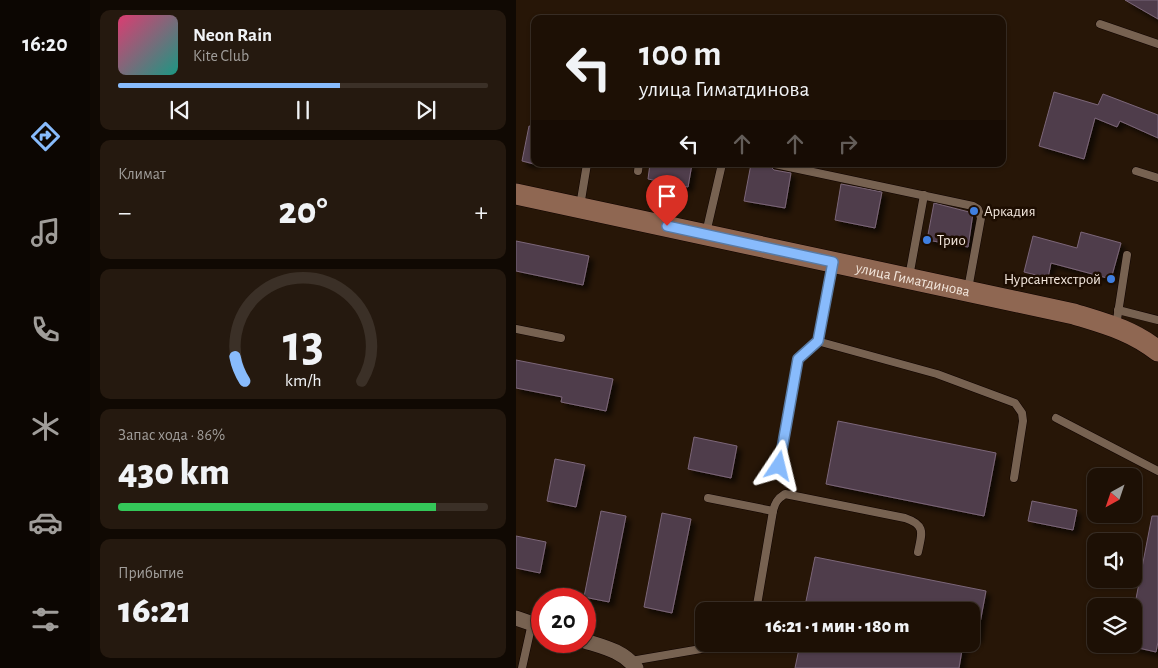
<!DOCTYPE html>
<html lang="ru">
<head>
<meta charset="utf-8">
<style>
  body { margin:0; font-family:"Alegreya Sans",sans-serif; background:#25190f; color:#f1f3f6; height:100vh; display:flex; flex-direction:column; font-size:19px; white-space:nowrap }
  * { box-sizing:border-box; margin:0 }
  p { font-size:16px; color:#a09d9a }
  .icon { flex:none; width:28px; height:28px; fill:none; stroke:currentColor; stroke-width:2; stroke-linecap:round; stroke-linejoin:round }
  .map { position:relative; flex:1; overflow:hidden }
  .sheet { display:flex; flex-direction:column; gap:10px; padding:10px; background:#100903; width:426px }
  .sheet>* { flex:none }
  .hud { position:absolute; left:15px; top:15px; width:475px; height:152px; border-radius:10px; box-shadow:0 1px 4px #0004,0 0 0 1px #3b3027; background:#1d1005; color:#f1f3f6; overflow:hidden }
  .needle { width:32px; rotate:220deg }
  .fabs { position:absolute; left:571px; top:468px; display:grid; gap:10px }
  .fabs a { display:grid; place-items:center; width:55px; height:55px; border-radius:10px; background:#1d1005; box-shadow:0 1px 4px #0004,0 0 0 1px #3b3027; font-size:25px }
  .speed { position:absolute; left:15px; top:588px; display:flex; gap:10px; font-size:25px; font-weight:700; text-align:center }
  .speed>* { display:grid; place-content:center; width:65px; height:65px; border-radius:50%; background:#1d1005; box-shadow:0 1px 4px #0004,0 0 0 1px #3b3027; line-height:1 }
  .speed .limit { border:8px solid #d22; background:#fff; color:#111 }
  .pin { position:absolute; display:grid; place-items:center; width:42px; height:42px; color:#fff; margin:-51px -21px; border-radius:50% 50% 50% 0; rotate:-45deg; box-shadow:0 0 5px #0007 }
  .pin .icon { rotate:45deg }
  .me { position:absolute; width:55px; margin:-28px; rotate:10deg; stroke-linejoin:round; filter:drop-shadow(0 0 4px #0008) }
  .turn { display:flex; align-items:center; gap:18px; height:105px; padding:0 25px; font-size:22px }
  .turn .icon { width:65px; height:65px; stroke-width:2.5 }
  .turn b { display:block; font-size:35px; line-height:42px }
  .lanes { display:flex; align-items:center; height:48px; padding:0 25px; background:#0003; justify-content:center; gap:25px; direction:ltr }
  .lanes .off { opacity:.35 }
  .big { font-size:38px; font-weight:800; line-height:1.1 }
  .sheet .card { flex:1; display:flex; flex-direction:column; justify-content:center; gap:8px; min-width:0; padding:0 18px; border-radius:10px; background:#25190f }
  .sheet .dial { align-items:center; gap:0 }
  .dial svg { height:130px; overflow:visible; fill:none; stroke:#3b3027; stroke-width:7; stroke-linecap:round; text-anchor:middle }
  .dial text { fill:#f1f3f6; stroke:none }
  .song { display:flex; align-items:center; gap:15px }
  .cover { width:60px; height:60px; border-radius:8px; background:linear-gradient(135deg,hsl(340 70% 55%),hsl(170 70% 35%)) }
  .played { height:5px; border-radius:2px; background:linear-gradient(90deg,#88bbfc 60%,#3b3027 60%) }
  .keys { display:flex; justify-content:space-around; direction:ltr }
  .heat { display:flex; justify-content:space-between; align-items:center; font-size:28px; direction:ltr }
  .charge { height:8px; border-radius:4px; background:linear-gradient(90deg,#34c759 86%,#3b3027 0) }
  .trip { position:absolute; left:179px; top:602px; width:285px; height:50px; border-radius:10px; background:#1d1005; box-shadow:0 1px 4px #0004,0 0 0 1px #3b3027; font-weight:800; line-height:50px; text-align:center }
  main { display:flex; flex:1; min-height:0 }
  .dock { display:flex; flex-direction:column; width:90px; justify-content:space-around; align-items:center; background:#0c0602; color:#a09d9a }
  .dock .icon { width:35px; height:35px }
  .dock .selected { color:#88bbfc }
  .dock b { font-size:22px; color:#f1f3f6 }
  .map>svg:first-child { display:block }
  .building { fill:#4f3c4c; stroke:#7b6678; filter:url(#shadow) }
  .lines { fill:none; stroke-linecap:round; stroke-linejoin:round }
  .lane-casing { stroke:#0f0300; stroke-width:9 }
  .street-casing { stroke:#0f0300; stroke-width:16 }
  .secondary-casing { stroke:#0f0300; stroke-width:22 }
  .lane { stroke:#776251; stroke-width:8 }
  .street { stroke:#776251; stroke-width:15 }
  .secondary { stroke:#8f6752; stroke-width:21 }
  .route-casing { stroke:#587aa4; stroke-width:12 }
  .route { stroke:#88bbfc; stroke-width:9 }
  .shop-dot { fill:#3f7fe0; stroke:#1d0d01; stroke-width:2 }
  .labels { text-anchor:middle; stroke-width:5; stroke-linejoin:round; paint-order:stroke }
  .poi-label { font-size:15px; fill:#f3e7dd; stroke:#1d0d01; text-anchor:start }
  .street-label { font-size:15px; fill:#f3e7dd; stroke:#1d0d01 }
</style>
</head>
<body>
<main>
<nav class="dock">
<b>16:20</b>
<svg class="icon selected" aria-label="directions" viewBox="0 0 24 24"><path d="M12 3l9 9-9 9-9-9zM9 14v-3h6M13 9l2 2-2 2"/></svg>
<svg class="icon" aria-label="music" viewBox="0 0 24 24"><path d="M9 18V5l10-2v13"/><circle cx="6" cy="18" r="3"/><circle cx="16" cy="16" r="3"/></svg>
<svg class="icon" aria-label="phone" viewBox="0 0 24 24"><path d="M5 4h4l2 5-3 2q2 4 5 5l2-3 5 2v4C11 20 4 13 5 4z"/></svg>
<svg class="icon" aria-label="climate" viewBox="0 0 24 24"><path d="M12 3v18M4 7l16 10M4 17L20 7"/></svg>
<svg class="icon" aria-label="car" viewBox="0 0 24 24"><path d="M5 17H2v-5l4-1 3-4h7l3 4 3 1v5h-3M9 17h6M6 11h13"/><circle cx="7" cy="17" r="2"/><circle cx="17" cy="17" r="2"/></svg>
<svg class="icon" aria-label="filters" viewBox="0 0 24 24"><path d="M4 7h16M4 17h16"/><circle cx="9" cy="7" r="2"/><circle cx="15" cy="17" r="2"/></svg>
</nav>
<section class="sheet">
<div class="card">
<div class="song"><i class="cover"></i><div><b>Neon Rain</b><p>Kite Club</p></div></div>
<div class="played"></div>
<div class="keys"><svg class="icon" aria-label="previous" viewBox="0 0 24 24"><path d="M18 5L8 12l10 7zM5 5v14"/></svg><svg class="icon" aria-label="pause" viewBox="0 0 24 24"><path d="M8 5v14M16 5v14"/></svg><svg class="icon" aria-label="next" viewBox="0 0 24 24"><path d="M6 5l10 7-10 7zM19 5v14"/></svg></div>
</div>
<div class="card"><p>Климат</p>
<div class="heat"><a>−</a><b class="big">20°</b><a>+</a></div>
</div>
<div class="card dial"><svg viewBox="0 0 100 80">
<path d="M14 69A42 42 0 1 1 86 69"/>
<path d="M14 69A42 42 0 0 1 8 54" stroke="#88bbfc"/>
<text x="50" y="56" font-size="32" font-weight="700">13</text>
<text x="50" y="72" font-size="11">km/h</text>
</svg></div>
<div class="card"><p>Запас хода · 86%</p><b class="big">430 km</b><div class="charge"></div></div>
<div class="card"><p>Прибытие</p><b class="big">16:21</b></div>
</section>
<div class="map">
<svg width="642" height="668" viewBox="0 0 642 668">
  <defs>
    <filter id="shadow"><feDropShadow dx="4.5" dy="4.5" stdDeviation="2.5" flood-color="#0009"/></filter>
  </defs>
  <rect width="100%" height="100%" fill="#271607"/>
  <g class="building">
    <path d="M609,0H642V19Z"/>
    <path d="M538,92L582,105L587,94L642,115V138L604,121L601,127L579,118L568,159L523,146Z"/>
    <path d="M13,126L19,127L18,164L6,161Z"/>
    <path d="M134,164H176L172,187L132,179Z"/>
    <path d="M235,164L255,167L258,170L275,173L269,208L228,201Z"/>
    <path d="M325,184L366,192L359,228L319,220Z"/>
    <path d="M418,203L457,213L452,247L411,240Z"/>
    <path d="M565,232L605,243L595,279L535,263L532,278L508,272L517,236L561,248Z"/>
    <path d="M0,241L73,256L67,285L0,271Z"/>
    <path d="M0,360L97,379L90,411L45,402L46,397L0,388Z"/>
    <path d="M322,421L480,453L468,516L310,484Z"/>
    <path d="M178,437L221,446L215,478L172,469Z"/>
    <path d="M39,459L69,465L60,507L31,501Z"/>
    <path d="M516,501L561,510L557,530L512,521Z"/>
    <path d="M85,511L110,516L93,602L68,597Z"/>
    <path d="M146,513L175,519L156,613L128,607Z"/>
    <path d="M636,516H642V642L640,652L618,647V609Z"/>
    <path d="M0,536L30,542L24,573L0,568Z"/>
    <path d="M299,557L470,591L461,639L455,638V611H288Z"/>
    <path d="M284,644H373L408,651L409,644H447L443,668H279Z"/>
  </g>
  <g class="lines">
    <g class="lane-casing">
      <g id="lane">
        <path d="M584,24L642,44"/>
        <path d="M259,164L457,206L462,209L465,218L452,289"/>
        <path d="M122,171L123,164"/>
        <path d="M620,171L642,178"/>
        <path d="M64,206L71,164"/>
        <path d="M190,233L206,164"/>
        <path d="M393,277L408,195"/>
        <path d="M602,310L642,320"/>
        <path d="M600,326L611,255"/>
        <path d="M0,329L45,338"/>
        <path d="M301,341L421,374L499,403L506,413L507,421L498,478"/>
        <path d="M540,418L642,471"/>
        <path d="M263,465L282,359L301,341L316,264"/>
        <path d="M192,498L257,511"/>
        <path d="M240,611L257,511C259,503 261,499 269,494L389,518C410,525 406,533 402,552"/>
        <path d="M115,661L214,644"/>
        <path d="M6,668L16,623"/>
      </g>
    </g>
    <g class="street-casing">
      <g id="street">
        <path d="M0,618L26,627"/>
        <path d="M69,641C88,647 107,651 120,668"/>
      </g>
    </g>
    <g class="secondary-casing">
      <g id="secondary">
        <path id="s1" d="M0,194L558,314C590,324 615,330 642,351"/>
      </g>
    </g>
    <use href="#lane" class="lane"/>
    <use href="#street" class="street"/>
    <use href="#secondary" class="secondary"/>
  </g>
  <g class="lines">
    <g class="route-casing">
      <path id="route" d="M151,226L317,262L302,341L282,359L263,466"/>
    </g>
    <use href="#route" class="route"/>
  </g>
  <g class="shop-dot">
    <circle cx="458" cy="211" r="5"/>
    <circle cx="411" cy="240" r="5"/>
    <circle cx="595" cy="279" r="5"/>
  </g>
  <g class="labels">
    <g class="poi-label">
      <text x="468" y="216">Аркадия</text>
      <text x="421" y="245">Трио</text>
      <text x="585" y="284" text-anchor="end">Нурсантехстрой</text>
    </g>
    <g class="street-label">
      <text dy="5" stroke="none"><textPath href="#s1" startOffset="406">улица Гиматдинова</textPath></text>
    </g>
  </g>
</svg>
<div class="fabs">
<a><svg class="needle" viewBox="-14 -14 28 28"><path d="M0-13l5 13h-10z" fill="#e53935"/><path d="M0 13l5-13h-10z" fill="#a09d9a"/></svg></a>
<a><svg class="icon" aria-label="sound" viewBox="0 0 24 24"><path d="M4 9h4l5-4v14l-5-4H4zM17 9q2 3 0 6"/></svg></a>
<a><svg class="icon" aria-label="layers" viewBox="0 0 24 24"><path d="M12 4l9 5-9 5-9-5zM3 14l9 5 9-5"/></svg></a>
</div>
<div class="speed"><div class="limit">20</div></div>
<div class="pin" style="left:151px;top:226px;background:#d93025"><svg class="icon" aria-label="arrive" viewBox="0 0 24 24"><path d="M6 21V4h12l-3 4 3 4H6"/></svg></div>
<svg class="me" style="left:263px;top:466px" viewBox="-20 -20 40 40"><path d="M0-17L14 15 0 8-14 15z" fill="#88bbfc" stroke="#fff" stroke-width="4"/></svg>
<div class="trip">16:21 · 1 мин · 180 m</div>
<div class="hud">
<div class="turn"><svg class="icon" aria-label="left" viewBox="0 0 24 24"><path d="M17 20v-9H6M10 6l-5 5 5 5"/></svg><div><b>100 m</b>улица Гиматдинова</div></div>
<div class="lanes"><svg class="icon" aria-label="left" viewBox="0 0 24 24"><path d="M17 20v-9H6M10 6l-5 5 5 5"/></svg><svg class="icon off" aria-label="ahead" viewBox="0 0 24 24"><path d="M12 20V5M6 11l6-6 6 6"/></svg><svg class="icon off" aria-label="ahead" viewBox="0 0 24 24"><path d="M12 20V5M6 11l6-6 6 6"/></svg><svg class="icon off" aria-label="right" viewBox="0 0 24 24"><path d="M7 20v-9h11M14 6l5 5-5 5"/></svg></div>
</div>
</div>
</main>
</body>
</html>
